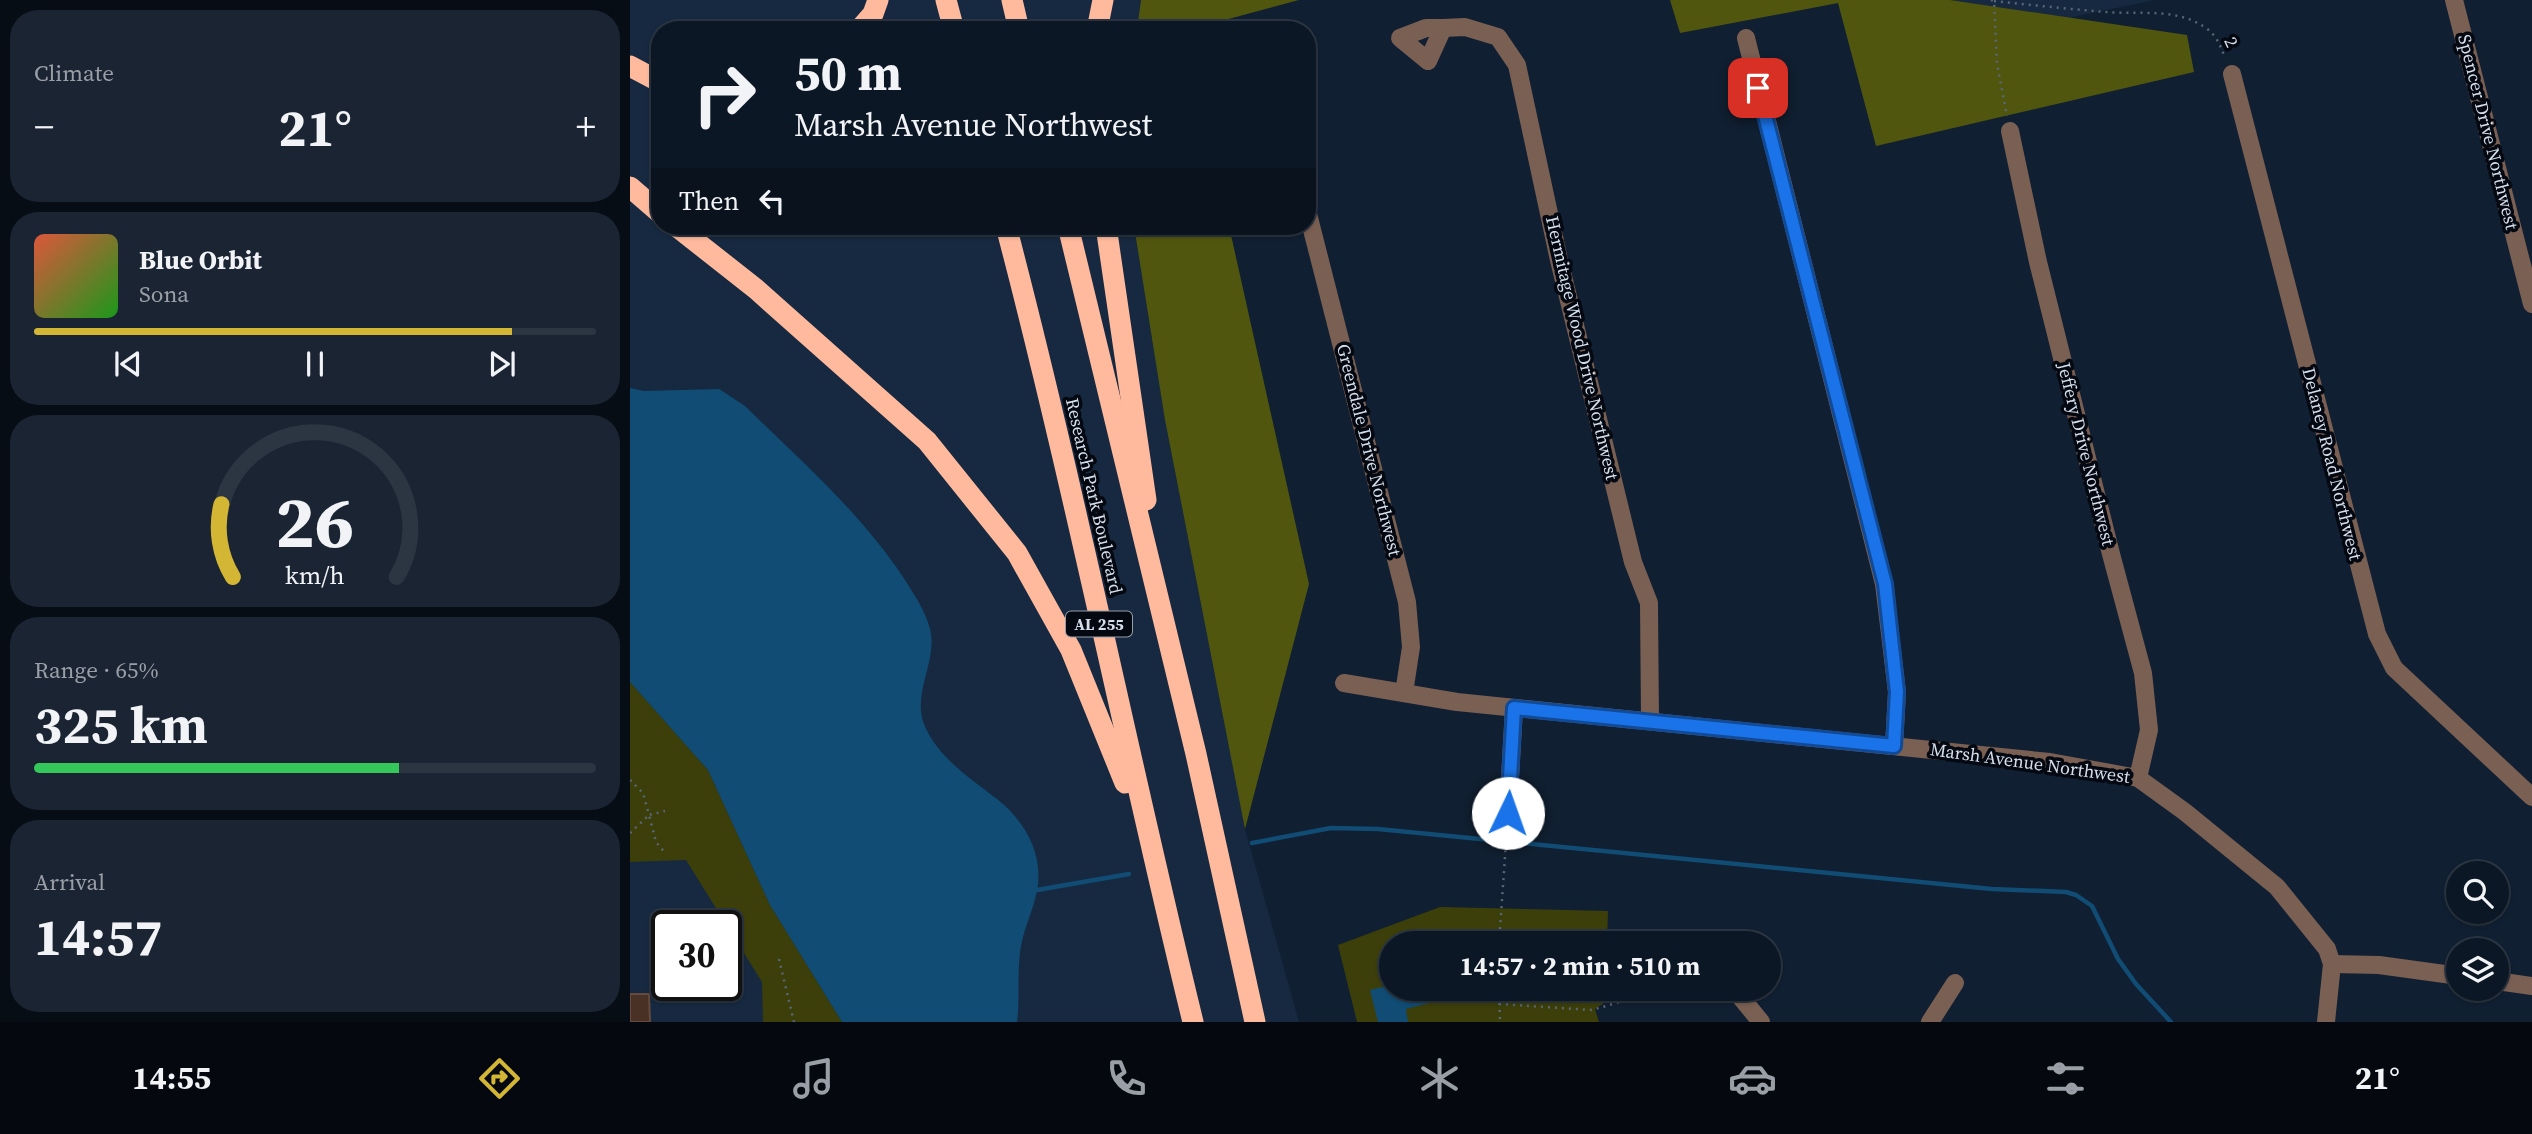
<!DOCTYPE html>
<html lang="en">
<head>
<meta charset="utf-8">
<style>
  body { margin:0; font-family:"Source Serif 4",serif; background:#1a2432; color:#f1f3f6; height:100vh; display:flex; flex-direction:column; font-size:26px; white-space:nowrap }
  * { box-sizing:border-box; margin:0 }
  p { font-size:23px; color:#9a9fa7 }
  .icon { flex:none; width:38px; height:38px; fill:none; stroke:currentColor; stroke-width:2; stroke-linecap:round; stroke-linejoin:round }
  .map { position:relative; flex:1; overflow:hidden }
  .sheet { display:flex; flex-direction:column; gap:10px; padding:10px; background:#070d14; width:630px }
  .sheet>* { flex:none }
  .hud { position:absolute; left:21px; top:21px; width:665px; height:214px; border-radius:28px; box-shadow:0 2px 5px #0004,0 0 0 2px #2c3642; background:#0c1725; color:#f1f3f6; overflow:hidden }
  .buttons { position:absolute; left:1816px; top:861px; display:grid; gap:14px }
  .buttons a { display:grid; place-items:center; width:63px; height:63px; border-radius:50%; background:#0c1725; box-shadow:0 2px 5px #0004,0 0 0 2px #2c3642; font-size:35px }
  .speed { position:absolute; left:21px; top:910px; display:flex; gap:14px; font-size:35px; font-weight:700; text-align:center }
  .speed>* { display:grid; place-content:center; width:91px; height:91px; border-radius:50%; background:#0c1725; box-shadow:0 2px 5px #0004,0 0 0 2px #2c3642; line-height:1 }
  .speed .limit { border:4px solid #111; border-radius:10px; background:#fff; color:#111 }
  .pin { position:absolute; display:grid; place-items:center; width:60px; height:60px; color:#fff; margin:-30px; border-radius:14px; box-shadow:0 4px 10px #0006 }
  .me { position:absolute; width:77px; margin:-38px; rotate:3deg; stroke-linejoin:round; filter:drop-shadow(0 0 5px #0008) }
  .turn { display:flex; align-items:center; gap:24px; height:147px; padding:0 28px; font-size:32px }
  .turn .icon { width:91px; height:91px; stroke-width:2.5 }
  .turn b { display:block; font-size:49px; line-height:60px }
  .then { display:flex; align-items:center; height:66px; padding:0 28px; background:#0003; gap:14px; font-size:26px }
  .big { font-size:52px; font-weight:700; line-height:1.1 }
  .sheet .widget { flex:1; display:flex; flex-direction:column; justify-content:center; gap:10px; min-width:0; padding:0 24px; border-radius:28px; background:#1a2432 }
  .sheet .dial { align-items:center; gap:0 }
  .dial svg { height:182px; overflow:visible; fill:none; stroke:#2c3642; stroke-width:7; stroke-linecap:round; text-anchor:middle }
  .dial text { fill:#f1f3f6; stroke:none }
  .song { display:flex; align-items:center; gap:21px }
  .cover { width:84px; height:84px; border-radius:10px; background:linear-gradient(135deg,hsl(10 70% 55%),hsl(120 70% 35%)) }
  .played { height:7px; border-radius:4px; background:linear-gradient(90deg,#d4b635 85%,#2c3642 85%) }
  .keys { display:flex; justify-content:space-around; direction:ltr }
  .heat { display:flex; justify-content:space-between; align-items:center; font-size:38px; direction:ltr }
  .charge { height:10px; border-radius:5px; background:linear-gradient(90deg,#34c759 65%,#2c3642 0) }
  .trip { position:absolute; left:749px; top:931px; width:402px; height:70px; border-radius:35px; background:#0c1725; box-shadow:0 2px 5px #0004,0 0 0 2px #2c3642; font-weight:700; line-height:70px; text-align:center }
  .menu { display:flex; height:112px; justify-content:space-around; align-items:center; background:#05090f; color:#9a9fa7 }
  .menu .icon { width:49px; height:49px }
  .menu .active { color:#d4b635 }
  .menu b { font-size:32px; color:#f1f3f6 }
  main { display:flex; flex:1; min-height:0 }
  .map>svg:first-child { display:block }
  .built { fill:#162940; fill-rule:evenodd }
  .green { fill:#3c3f0a }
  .forest { fill:#51560f }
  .water { fill:#114c74 }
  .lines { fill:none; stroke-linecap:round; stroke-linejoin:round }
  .stream { stroke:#114c74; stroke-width:4.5 }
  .building { fill:#4a3125; stroke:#654b3e; stroke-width:2 }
  .path { stroke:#596676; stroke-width:2.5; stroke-dasharray:2 5; stroke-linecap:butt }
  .minor { stroke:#7a5f53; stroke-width:18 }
  .highway { stroke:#ffba9d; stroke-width:21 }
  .route-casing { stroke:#114b97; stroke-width:18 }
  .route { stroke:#1a73e8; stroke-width:12 }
  .labels { text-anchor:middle; stroke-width:7; stroke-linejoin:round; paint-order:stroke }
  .shield { fill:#040811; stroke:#969eaa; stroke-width:2 }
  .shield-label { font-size:16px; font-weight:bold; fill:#d5dfec }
  .street-label { font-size:18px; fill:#d5dfec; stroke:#040811 }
</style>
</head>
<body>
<main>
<section class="sheet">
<div class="widget"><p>Climate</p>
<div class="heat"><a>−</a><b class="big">21°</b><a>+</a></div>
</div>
<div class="widget">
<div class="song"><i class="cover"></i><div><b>Blue Orbit</b><p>Sona</p></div></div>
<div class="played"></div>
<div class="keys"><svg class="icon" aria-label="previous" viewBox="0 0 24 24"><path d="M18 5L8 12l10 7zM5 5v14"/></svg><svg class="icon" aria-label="pause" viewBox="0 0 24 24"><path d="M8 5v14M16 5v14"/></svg><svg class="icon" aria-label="next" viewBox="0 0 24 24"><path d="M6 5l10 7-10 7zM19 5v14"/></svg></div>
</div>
<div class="widget dial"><svg viewBox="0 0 100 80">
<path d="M14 69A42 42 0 1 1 86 69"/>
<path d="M14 69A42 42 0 0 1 9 37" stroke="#d4b635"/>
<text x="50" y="56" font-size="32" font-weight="700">26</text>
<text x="50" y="72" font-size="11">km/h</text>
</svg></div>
<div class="widget"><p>Range · 65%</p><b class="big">325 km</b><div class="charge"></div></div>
<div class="widget"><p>Arrival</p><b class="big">14:57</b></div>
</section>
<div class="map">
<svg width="1902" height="1022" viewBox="0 0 1902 1022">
  <rect width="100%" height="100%" fill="#101f31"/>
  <g class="built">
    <path d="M0,0H511L507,30H30V226H504L535,420L615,829L669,1022H0ZM37,926H96V985H37Z"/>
    <path d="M1320,0H1525L1438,18Z"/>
  </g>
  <g class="green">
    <path d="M0,682L78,770L140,905L212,1022H133L132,982L56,860L0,862Z"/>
    <path d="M810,907L978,911L977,943H761V989H975L974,1003L965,1009L969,1022H727L708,945Z"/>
  </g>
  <g class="forest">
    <path d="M511,0H669L558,30H507Z"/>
    <path d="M1040,0H1320L1557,35L1564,72L1246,146L1208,3L1050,33Z"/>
    <path d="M504,226H599L679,584L615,829L535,420Z"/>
  </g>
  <g class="water">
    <path d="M0,388L14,391L89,389L115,406C170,460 230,512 273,577C284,594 295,610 300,629C308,660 282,693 294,724C307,757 340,778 367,799C395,821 414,854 407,891C403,912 392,931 390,953C387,976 390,999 387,1022H212L140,905L78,770L0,682Z"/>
    <path d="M761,985V989H795L799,1003L776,1009L778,1022H748L740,990Z"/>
  </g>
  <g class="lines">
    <g class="stream">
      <path d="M622,843L701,828L748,829L1362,889L1436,892L1446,895L1462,906L1488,959L1506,984L1541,1022"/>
      <path d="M407,890L499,874"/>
    </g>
  </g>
  <path class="building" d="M0,994H19L20,1022H0Z"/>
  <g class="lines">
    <g class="path">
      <path d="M1361,0L1364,1L1367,64L1377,116"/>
      <path d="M1364,1C1401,5 1439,9 1476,12C1510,15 1546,7 1576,28C1587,36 1590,45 1595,58"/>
      <path d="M0,780L13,793L19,815L35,811"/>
      <path d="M0,833L19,815L26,842L36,854"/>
      <path d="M869,943L877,828"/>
      <path d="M149,959L164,1022"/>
      <path d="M869,989L870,1022"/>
      <path d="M869,1004L962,1010L1035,989"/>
    </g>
    <g class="minor">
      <path d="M1824,0L1902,304"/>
      <path d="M796,28H813L798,61L770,38Z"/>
      <path d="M813,28L835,27L868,37L887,65L929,260L1003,562L1019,603L1020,720"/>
      <path d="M1116,38L1254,584L1267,692L1264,746"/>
      <path d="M1602,74L1747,634L1764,668L1902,797"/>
      <path d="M1380,131L1408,262L1481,554L1513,673L1519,730L1508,778"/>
      <path d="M677,210L777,602L781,647L774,693"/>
      <path d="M714,683L827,702L1420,762L1508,778L1555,812L1647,887L1697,949L1702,964L1696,1022"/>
      <path d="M878,813L884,708"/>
      <path d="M1702,964L1749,965L1829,976"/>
      <path d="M1867,981L1902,986"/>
      <path d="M1104,989L1131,1022"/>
      <path d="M1300,1022L1325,983"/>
    </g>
    <g class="highway">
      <path d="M316,0L324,30"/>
      <path d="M382,0L389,30"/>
      <path d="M229,30L243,14L248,0"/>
      <path d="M467,30L473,0"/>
      <path d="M0,66L30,82"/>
      <path d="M0,187L30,213"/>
      <path d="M46,226L126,289L297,441L387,553L441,650L495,783"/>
      <path d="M376,226C445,489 498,757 563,1022"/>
      <path d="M438,226L566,754L625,1022"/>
      <path d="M476,226L516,500"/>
    </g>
  </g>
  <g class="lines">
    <g class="route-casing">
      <path id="route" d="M878,813L884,708L1264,746L1267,692L1255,584L1128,88"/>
    </g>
    <use href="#route" class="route"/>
  </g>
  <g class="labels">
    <rect class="shield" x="436" y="611.5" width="66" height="25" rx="5"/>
    <g class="shield-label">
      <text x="469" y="630">AL 255</text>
    </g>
    <g class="street-label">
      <text transform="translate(1601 42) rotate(65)" y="6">2</text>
      <text transform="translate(1858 132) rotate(76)" y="6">Spencer Drive Northwest</text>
      <text transform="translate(952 348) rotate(77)" y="6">Hermitage Wood Drive Northwest</text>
      <text transform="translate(739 450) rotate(76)" y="6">Greendale Drive Northwest</text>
      <text transform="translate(1456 454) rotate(76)" y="6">Jeffery Drive Northwest</text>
      <text transform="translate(1702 464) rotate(76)" y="6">Delaney Road Northwest</text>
      <text transform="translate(464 496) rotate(77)" y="6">Research Park Boulevard</text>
      <text transform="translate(1400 763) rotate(8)" y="6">Marsh Avenue Northwest</text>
    </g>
  </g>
</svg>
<div class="buttons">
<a><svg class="icon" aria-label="search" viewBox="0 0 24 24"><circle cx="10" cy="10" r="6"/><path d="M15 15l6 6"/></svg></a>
<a><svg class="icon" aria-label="layers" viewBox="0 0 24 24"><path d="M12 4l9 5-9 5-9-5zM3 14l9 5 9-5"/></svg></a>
</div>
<div class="speed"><div class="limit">30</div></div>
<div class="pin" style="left:1128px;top:88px;background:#d93025"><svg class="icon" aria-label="arrive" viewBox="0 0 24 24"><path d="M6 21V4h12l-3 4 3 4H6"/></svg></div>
<svg class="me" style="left:878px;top:813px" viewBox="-20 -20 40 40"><circle r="19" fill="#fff"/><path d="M0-13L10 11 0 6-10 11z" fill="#1a73e8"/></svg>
<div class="trip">14:57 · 2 min · 510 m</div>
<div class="hud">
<div class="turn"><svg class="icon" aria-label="right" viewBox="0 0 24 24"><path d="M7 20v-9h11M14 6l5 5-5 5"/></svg><div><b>50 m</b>Marsh Avenue Northwest</div></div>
<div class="then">Then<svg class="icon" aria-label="left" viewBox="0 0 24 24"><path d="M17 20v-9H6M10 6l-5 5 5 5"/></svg></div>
</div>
</div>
</main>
<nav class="menu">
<b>14:55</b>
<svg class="icon active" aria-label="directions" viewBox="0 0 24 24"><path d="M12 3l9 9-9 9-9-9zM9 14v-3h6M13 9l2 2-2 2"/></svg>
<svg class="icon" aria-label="music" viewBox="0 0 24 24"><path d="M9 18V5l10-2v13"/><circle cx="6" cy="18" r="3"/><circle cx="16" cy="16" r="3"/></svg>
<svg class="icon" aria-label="phone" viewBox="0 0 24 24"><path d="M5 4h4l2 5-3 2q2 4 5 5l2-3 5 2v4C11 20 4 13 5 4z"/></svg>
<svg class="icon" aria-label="climate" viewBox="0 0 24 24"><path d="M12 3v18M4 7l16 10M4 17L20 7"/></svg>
<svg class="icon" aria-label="car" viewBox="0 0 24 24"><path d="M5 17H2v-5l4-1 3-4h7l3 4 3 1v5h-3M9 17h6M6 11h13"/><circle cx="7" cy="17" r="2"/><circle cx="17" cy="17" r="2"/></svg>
<svg class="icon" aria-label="filters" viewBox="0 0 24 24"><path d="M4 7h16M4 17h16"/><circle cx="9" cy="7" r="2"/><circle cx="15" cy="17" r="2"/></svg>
<b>21°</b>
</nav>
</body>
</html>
